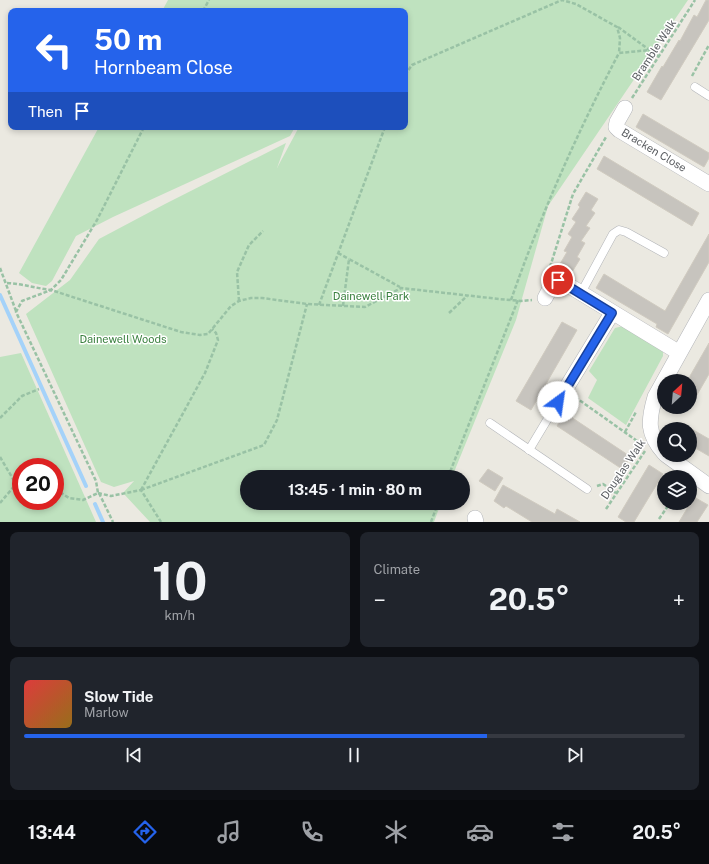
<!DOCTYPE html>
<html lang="en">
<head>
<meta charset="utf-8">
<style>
  body { margin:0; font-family:"Public Sans",sans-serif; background:#20242c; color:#f1f3f6; height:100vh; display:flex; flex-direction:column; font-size:15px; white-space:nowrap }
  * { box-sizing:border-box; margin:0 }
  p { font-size:13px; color:#9ea1a6 }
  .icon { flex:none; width:22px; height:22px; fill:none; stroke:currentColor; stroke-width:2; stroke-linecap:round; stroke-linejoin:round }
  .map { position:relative; height:522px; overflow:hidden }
  .side { display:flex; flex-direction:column; gap:10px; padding:10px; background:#0d0f14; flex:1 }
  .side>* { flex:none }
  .hud { position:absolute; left:8px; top:8px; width:400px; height:122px; border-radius:8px; box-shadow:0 2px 6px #0003; background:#2563eb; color:#fff; overflow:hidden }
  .needle { width:26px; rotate:26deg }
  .buttons { position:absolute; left:657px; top:374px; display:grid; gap:8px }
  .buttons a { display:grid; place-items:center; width:40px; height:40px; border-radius:50%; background:#171b24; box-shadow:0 2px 6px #0003; font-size:20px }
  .speed { position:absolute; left:12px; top:458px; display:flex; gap:8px; font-size:20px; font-weight:700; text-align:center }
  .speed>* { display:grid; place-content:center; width:52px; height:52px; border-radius:50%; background:#171b24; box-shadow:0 2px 6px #0003; line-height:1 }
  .speed .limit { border:6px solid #d22; background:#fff; color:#111 }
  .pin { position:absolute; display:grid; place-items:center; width:34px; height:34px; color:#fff; margin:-17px; border:2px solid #fff; border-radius:50%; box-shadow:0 1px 4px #0007 }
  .me { position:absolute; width:44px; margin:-22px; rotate:31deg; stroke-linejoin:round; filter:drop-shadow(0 0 3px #0008) }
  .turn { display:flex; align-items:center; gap:14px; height:84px; padding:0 20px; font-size:18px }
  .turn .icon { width:52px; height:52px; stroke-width:2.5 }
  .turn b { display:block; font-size:28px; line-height:34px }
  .then { display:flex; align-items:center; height:38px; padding:0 20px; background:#0003; gap:8px; font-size:15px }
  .big { font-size:30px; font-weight:700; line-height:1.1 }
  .side .card { flex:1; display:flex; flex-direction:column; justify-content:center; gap:6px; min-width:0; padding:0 14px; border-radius:8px; background:#20242c }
  .side .dial { align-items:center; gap:0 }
  .dial b { font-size:52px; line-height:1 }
  .song { display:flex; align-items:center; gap:12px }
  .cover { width:48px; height:48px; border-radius:6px; background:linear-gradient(135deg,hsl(0 70% 55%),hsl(40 70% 35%)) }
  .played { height:4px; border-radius:2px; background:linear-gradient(90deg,#2563eb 70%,#363941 70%) }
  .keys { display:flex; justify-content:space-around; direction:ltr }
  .heat { display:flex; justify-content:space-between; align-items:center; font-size:22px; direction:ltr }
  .side .tiles { flex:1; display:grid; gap:10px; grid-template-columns:1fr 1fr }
  .card:last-child { grid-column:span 2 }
  .trip { position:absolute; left:240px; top:470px; width:230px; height:40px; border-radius:20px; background:#171b24; box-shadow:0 2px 6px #0003; font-weight:700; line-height:40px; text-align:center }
  .tab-bar { display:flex; height:64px; justify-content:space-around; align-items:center; background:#090b0e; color:#9ea1a6 }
  .tab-bar .icon { width:28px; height:28px }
  .tab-bar .current { color:#2563eb }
  .tab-bar b { font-size:18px; color:#f1f3f6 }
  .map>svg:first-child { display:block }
  .green { fill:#bfe2bf; fill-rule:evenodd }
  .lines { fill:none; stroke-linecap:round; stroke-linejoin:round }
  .stream { stroke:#a4d2f9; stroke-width:4 }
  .building { fill:#c7c4be; stroke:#d0cbc0 }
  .service-casing { stroke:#b2b4b8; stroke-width:9 }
  .minor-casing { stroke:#b2b4b8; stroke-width:16 }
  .path { stroke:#99c2a5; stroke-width:2.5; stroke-dasharray:4 2; stroke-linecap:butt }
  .service { stroke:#fff; stroke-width:8 }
  .minor { stroke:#fff; stroke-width:15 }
  .route-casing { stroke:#184099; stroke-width:10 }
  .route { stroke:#2563eb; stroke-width:7 }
  .labels { text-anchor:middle; stroke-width:3; stroke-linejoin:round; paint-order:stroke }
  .street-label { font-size:11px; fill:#5a5d61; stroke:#fff }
  .park-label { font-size:11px; fill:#3a803f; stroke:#fff }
</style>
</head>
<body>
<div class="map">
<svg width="709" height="522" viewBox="0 0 709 522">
  <rect width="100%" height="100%" fill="#ebe9e1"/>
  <g class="green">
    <path d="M168,0H688L548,206L516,320L452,477H247V503H441L434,522H150L123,493L134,481L114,487L101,482L26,314L70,280L99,239L165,204L286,143L277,168L299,127H405V11H162Z"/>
    <path d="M99,127H295L290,136L113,217L76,236L52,281L46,286L32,283L19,273Z"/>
    <path d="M623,326L663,351V356L626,425L588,398L597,380L589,371L615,328Z"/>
    <path d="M21,353L96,522H0V357ZM21,467H55V501H21Z"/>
  </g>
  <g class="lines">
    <g class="stream">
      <path d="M0,295L86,486"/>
      <path d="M95,504L103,522"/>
    </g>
  </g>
  <g class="building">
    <path d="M706,0H709V20L661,100L647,92L662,66L663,67L679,40L680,41L694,15L697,17Z"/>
    <path d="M643,114L709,153V158L704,167L636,127Z"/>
    <path d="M604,156L699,213L692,226L597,169Z"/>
    <path d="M586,192L598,199L591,210L595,213L586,226L590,228L581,241L585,243L577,257L580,259L572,272L560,264L567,252L564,251L572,237L568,234L576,222L572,219L580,207L578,205Z"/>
    <path d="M709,234V262L668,334L656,327L657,324L596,288L604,274L665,311Z"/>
    <path d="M562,322L577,330L531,410L516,401Z"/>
    <path d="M709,343V374L690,407V376Z"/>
    <path d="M565,413L631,457L622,469L557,426Z"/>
    <path d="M690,428L709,439V456L690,445Z"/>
    <path d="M649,465L663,474L634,522H626L618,517Z"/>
    <path d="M488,469L503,478L495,491L479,481Z"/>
    <path d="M503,485L555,514L557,509L580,522H532L506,506L504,508L494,501Z"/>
    <path d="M694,497L708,505L697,522H679Z"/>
  </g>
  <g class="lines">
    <g class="service-casing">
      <g id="service">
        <path d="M695,87L709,96"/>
        <path d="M581,293L613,234L619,230L626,232L664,253"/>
        <path d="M490,423L587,489"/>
        <path d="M529,450L565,390"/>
      </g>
    </g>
    <g class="minor-casing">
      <g id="minor">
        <path d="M625,108L617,122L616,127L619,130L709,184"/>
        <path d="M545,298L554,281L563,282L678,352"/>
        <path d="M565,390L612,313"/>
        <path d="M664,453C647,434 648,421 655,397L709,300"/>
        <path d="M666,455L709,486"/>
        <path d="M475,518L476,522"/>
      </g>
    </g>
    <g class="path">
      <path d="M203,11L209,0"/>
      <path d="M618,27L659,57"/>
      <path d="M405,75L412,65L562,0L576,4L617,27L620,38L619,53L650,50"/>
      <path d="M692,76L709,45"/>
      <path d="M632,98L695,0"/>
      <path d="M338,253L349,259"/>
      <path d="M550,267L573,194L606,137"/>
      <path d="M0,268L16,311"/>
      <path d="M7,283C23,284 35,288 51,290L181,332L200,335L208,334L231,306L239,301L251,298H262L307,304L365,307L401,288L499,299L521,301L532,300"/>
      <path d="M511,300C541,214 577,133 619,53"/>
      <path d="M239,301L237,272L249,245L263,231"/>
      <path d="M319,305L385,127"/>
      <path d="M343,306L349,259L400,287"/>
      <path d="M449,313L467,296"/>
      <path d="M575,397L640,443"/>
      <path d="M0,418L22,396L39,389"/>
      <path d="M625,432L636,412"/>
      <path d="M0,457L16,484"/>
      <path d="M448,477L518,300"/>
      <path d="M597,486L603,484L616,493"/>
      <path d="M55,489L69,498L83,500L98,493L96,481L16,312L22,301L51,290L61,280L97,220L144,127"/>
      <path d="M141,490L264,445L277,420L307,304"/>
      <path d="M141,490L205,373L218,340L216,333L212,329"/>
      <path d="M98,493L111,496L141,490L161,522"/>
      <path d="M99,493L113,522"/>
      <path d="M0,503L16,484H21"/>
      <path d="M606,509L645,451"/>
      <path d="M659,519L670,503"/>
      <path d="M431,522L438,503"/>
    </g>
    <use href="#service" class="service"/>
    <use href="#minor" class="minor"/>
  </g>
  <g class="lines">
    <g class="route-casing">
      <path id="route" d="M558,402L612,313L558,280"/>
    </g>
    <use href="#route" class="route"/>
  </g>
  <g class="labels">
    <g class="street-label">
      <text transform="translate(654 50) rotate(-57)" y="4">Bramble Walk</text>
      <text transform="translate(654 150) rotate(31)" y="4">Bracken Close</text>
      <text transform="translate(623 469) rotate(-56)" y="4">Douglas Walk</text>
    </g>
    <g class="park-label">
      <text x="371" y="300">Dainewell Park</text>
      <text x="123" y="343">Dainewell Woods</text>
    </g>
  </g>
</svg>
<div class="buttons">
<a><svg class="needle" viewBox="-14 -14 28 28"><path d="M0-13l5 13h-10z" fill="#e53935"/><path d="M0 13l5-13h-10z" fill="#9ea1a6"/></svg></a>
<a><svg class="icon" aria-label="search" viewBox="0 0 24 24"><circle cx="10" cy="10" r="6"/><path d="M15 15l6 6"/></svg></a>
<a><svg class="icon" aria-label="layers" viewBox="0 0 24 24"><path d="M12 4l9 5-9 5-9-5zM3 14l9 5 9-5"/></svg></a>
</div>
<div class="speed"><div class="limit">20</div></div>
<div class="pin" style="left:558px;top:280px;background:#d93025"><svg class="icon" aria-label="arrive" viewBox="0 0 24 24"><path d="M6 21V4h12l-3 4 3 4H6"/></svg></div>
<svg class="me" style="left:558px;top:402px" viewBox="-20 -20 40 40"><circle r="19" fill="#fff"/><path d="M0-13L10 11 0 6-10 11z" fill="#2563eb"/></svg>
<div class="trip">13:45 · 1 min · 80 m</div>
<div class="hud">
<div class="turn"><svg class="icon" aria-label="left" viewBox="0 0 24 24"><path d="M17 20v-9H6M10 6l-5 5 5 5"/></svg><div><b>50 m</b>Hornbeam Close</div></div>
<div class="then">Then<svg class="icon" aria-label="arrive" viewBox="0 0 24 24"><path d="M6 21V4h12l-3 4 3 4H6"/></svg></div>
</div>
</div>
<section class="side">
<div class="tiles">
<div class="card dial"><b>10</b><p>km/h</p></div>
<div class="card"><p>Climate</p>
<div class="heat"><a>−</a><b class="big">20.5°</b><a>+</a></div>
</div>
<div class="card">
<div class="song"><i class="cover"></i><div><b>Slow Tide</b><p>Marlow</p></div></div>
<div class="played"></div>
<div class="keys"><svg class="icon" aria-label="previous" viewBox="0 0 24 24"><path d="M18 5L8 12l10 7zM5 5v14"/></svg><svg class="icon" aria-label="pause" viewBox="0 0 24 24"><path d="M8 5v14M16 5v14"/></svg><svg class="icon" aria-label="next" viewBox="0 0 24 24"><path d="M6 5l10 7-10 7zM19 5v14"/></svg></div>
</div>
</div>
</section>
<nav class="tab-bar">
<b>13:44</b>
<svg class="icon current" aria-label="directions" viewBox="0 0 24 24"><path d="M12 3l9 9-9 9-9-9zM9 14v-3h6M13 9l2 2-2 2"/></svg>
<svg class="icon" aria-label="music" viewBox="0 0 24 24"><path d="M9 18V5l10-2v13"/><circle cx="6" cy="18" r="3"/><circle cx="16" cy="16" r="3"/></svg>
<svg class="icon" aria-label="phone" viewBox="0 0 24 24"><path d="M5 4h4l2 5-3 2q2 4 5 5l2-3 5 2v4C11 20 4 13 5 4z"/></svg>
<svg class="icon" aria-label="climate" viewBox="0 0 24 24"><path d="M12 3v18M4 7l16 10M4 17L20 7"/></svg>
<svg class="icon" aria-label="car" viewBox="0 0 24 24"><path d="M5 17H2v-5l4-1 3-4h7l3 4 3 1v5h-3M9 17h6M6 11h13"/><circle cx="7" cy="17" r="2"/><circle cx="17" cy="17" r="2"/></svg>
<svg class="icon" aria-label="filters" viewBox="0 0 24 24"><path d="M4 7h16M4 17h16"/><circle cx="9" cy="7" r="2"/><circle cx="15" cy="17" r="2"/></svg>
<b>20.5°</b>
</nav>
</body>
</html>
